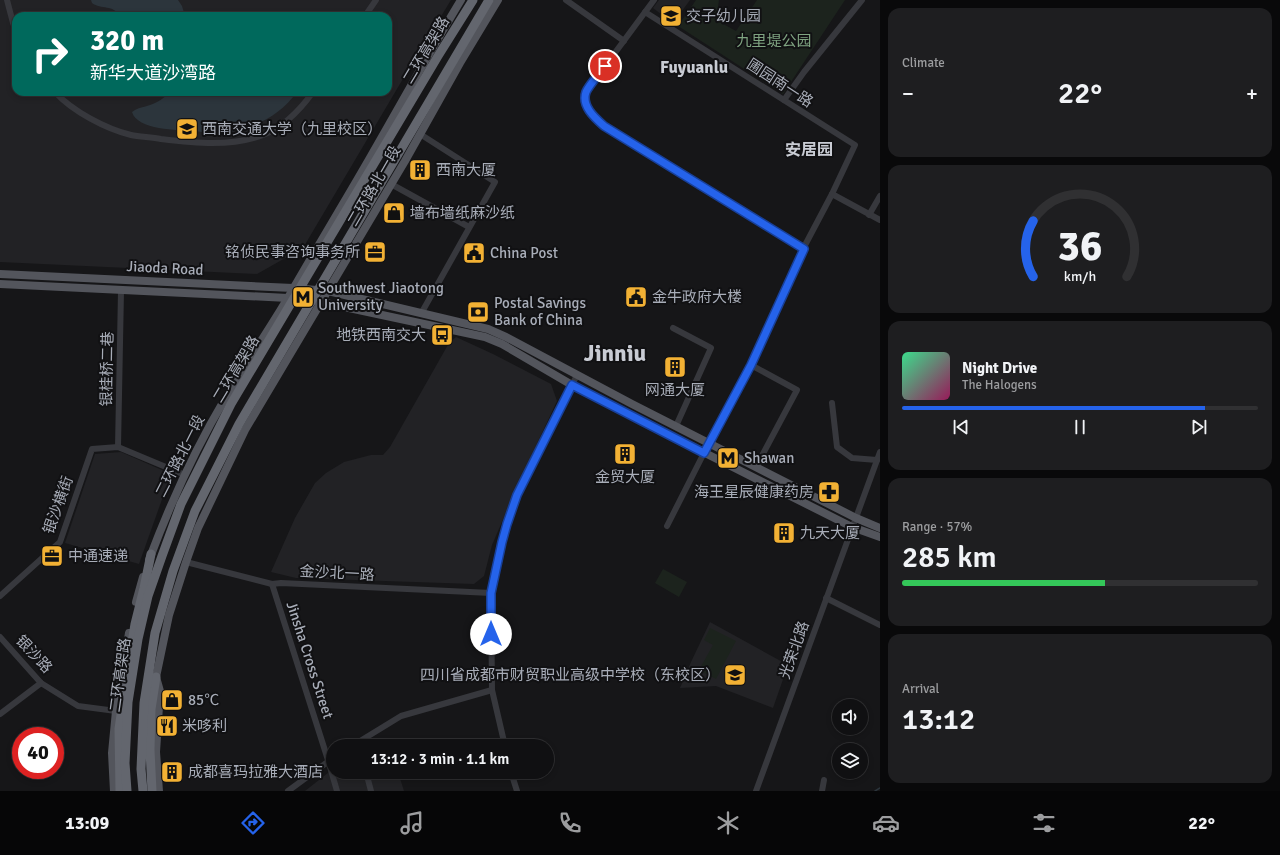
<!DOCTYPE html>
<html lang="en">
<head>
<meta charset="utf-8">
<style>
  body { margin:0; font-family:Signika,"Noto Sans SC",sans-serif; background:#1e1e20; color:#f1f3f6; height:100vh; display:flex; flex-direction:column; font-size:15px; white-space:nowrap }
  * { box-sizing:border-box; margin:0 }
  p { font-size:13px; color:#9c9d9f }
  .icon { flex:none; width:22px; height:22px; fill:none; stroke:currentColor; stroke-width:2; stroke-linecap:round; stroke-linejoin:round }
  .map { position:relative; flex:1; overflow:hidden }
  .panel { display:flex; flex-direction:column; gap:8px; padding:8px; background:#09090a; width:400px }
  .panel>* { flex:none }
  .banner { position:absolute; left:12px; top:12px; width:380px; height:84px; border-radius:12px; box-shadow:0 2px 6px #0003,0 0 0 1px #303032; background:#00695c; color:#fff; overflow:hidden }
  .controls { position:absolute; left:832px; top:699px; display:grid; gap:8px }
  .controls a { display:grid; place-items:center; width:36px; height:36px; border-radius:50%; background:#101012; box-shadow:0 2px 6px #0003,0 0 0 1px #303032; font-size:20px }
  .speed { position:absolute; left:12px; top:727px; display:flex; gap:8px; font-size:20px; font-weight:700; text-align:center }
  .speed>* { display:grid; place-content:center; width:52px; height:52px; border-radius:50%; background:#101012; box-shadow:0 2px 6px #0003,0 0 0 1px #303032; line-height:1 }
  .speed .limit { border:6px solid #d22; background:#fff; color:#111 }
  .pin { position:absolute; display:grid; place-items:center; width:34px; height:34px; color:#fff; margin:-17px; border:2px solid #fff; border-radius:50%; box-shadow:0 1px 4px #0007 }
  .me { position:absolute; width:44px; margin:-22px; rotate:0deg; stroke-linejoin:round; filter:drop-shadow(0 0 3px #0008) }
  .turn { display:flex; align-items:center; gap:14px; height:84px; padding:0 12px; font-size:18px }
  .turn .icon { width:52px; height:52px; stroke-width:2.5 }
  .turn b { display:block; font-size:28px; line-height:34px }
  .big { font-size:30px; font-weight:600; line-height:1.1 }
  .panel .card { flex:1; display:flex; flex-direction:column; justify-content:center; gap:6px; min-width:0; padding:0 14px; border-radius:12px; background:#1e1e20 }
  .panel .dial { align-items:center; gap:0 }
  .dial svg { height:104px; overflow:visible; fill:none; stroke:#303032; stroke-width:7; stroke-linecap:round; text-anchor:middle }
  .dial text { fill:#f1f3f6; stroke:none }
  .song { display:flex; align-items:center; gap:12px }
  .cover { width:48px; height:48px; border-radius:6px; background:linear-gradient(135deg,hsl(150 70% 55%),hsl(330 70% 35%)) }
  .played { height:4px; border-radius:2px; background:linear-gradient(90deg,#2563eb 85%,#303032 85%) }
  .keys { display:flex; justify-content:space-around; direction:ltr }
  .heat { display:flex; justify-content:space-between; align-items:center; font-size:22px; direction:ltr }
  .charge { height:6px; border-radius:3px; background:linear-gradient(90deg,#34c759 57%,#303032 0) }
  .trip { position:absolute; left:326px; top:739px; width:228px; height:40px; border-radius:20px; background:#101012; box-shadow:0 2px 6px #0003,0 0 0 1px #303032; font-weight:600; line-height:40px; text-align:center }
  .dock { display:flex; height:64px; justify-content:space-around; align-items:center; background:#060607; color:#9c9d9f }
  .dock .icon { width:28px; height:28px }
  .dock .on { color:#2563eb }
  .dock b { font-size:18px; color:#f1f3f6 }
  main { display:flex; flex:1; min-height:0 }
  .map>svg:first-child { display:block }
  .built { fill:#222225; fill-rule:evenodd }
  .green { fill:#1c231d }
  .water { fill:#2c353c }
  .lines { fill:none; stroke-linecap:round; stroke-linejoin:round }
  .stream { stroke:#2c353c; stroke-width:1.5 }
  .minor { stroke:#37383d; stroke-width:6 }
  .major { stroke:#53555c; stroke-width:8 }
  .highway { stroke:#63666e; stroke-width:9 }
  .highway-bridge { stroke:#63666e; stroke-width:9 }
  .route-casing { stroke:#184099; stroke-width:10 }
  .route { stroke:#2563eb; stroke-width:7 }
  .labels { text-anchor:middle; stroke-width:4; stroke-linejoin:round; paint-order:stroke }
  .poi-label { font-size:15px; fill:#a8adb8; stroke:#111113; text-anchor:start }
  .park-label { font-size:15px; fill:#7fa381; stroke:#111113 }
  .street-label { font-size:15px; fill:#a8adb8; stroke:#111113 }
  .neighbourhood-label { font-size:16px; font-weight:bold; fill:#c9ccd4; stroke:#111113 }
  .quarter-label { font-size:17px; font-weight:bold; fill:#c9ccd4; stroke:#111113 }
  .town-label { font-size:23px; font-weight:bold; fill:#c9ccd4; stroke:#111113 }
</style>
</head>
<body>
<main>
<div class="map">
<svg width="880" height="791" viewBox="0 0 880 791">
  <rect width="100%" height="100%" fill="#161618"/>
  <g class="built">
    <path d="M0,0H451L407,72L303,248L257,274L0,262ZM16,16H388V92H16Z"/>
    <path d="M659,0H690L673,23L653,8Z"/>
    <path d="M456,337L493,354L551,384L557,401L517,487L492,545L484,576L474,584L296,578L271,572L295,518L315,483L326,473L344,462L371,455H383L390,447L449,343Z"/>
    <path d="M121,452L171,474L139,564L65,543L95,454Z"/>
    <path d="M710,622L788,665L773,708L716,686L680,688L691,662Z"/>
    <path d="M333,769V772H398L404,791H305Z"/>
  </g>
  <g class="green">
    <path d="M696,0H719L716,20L736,31L757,0H845L783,94L678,26Z"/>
    <path d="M663,569L687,582L679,597L655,583Z"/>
    <path d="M710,628L736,641L716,679L699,670L713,645L704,640Z"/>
  </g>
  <g class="water">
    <path d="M91,0H178L182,6L185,16H119C114,4 101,10 92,3Z"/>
    <path d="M170,92H297C284,110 266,122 245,128C237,131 227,133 218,133C210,133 202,132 194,131C178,130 137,130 132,112C140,106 149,107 157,102C162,100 166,95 170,92Z"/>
  </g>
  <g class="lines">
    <path class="stream" d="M875,791L880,788"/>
    <g class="minor">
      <path d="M7,0L13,23L16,31"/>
      <path d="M566,0L624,41"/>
      <path d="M654,0L586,92L585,102L592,115L604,126L803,249"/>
      <path d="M645,12L828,128L855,145L832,194L803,249L751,365L709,443L667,526"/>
      <path d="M365,16L376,0"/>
      <path d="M55,92C72,111 106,129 131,135C140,137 151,137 161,139C194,143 231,147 263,135C284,127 300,110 313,92"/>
      <path d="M784,100L804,72L862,0"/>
      <path d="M420,134L495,182L422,312"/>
      <path d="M391,184L469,227"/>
      <path d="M832,194L880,220"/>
      <path d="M869,215L880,196"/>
      <path d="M673,328L711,348L676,426"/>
      <path d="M751,365L797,390L756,467"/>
      <path d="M832,403L837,447L852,458L877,460"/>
      <path d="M118,447L121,291"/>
      <path d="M186,562L272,584L281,583L491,593"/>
      <path d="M272,584L328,760L337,791"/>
      <path d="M0,596L60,542L92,449L118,447L185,475"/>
      <path d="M826,598L880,625"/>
      <path d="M0,637L41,683L78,706L116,711"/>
      <path d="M0,714L41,683"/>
      <path d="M352,746L401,716L492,690"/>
      <path d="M505,746L492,690L491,593L502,542L517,495L577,375"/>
      <path d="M366,772L371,791"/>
      <path d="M511,772L517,791"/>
      <path d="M288,791L333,758"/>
      <path d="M756,791L880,452"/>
      <path d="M822,791L824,780"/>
    </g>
    <g class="major">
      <path d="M0,274L293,288L328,291L488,329L506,337L632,404L856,518L880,528"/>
      <path d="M0,284L288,298L321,302L485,337L502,344L572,385L705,453L852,527L880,537"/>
      <path d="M149,560C170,504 195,449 226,397C246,363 269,330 289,296C316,249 344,203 371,156C401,104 430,51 461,0"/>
      <path d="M136,602L143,577"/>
      <path d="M114,791L112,753L116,711L129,633"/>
      <path d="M159,791L156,752L160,691L156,677L169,615L186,562L198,528L245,430L405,161L460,63L498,0"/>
    </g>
    <g class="highway">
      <path d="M120,791L119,729L124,694L135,624L144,588L151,554"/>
      <path d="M152,791L150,750L151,709L156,677"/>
    </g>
    <g class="highway-bridge">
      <path d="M127,791L125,763L128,702L138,639L148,596L162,556L181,504L231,404L438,56L473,0"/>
      <path d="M143,791L141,769L144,703L155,633L173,571L195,511L239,424L489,0"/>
    </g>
  </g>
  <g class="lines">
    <g class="route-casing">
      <path id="route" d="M491,634V593L502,542L507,524L517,495L572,385L704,453L751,365L804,249L604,126C595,118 581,106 586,92C589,85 600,73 605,66"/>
    </g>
    <use href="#route" class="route"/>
  </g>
  <defs>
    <g id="school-square" transform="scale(1.15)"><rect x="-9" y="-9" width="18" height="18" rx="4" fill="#f2b134" stroke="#111113"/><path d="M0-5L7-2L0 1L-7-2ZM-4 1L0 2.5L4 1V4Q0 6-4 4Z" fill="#111"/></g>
    <g id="university-square" transform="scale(1.15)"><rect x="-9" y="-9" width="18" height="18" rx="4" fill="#f2b134" stroke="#111113"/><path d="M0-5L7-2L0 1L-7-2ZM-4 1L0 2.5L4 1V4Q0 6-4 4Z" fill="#111"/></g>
    <g id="building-square" transform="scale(1.15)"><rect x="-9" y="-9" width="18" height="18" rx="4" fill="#f2b134" stroke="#111113"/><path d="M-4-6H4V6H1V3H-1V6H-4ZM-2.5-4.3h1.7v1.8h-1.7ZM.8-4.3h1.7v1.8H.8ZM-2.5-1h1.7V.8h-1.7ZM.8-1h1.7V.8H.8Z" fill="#111"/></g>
    <g id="shop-square" transform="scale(1.15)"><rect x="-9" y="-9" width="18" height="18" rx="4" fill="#f2b134" stroke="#111113"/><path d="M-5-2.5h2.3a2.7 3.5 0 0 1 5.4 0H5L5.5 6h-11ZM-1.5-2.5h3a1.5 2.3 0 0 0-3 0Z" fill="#111"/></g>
    <g id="office-square" transform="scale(1.15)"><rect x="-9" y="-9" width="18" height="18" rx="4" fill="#f2b134" stroke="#111113"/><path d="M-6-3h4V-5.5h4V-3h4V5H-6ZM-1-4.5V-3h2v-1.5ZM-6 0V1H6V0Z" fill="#111"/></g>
    <g id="civic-square" transform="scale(1.15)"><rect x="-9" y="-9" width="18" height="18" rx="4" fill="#f2b134" stroke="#111113"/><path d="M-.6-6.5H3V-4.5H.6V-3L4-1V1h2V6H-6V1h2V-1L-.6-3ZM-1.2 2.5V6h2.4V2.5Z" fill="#111"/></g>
    <g id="metro-square" transform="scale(1.15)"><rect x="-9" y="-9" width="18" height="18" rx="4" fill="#f2b134" stroke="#111113"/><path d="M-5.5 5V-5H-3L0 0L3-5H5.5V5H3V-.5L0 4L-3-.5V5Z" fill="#111"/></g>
    <g id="bank-square" transform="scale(1.15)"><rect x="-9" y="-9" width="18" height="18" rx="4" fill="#f2b134" stroke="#111113"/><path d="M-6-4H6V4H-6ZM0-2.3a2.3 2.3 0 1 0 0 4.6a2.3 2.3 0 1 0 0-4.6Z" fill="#111"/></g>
    <g id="bus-square" transform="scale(1.15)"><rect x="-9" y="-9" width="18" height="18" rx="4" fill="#f2b134" stroke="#111113"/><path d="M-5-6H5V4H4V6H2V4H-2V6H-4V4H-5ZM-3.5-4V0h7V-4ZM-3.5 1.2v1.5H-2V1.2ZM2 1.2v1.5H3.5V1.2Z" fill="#111"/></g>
    <g id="pharmacy-square" transform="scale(1.15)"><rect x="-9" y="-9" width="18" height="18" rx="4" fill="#f2b134" stroke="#111113"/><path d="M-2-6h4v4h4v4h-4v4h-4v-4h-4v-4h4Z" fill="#111"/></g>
    <g id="restaurant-square" transform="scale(1.15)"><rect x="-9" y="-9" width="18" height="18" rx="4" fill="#f2b134" stroke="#111113"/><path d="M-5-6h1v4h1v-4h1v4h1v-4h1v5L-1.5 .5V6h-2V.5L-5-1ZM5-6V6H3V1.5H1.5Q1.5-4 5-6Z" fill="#111"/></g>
  </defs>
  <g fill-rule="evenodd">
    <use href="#school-square" x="671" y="16"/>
    <use href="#university-square" x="187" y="129"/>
    <use href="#building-square" x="420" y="170"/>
    <use href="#shop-square" x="394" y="213"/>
    <use href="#office-square" x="375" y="252"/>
    <use href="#civic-square" x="474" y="253"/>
    <use href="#metro-square" x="303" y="297"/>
    <use href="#civic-square" x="636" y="297"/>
    <use href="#bank-square" x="478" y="312"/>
    <use href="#bus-square" x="442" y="335"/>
    <use href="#building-square" x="675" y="367"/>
    <use href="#building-square" x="625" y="454"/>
    <use href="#metro-square" x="728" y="458"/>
    <use href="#pharmacy-square" x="829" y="492"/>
    <use href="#building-square" x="784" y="533"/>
    <use href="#office-square" x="52" y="556"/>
    <use href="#school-square" x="735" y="675"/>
    <use href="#shop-square" x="172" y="700"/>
    <use href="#restaurant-square" x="167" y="726"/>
    <use href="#building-square" x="172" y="772"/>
  </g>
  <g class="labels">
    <g class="poi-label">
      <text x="686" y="21">交子幼儿园</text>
      <text x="202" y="134">西南交通大学（九里校区）</text>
      <text x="436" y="175">西南大厦</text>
      <text x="410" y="218">墙布墙纸麻沙纸</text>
      <text x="360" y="257" text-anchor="end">铭侦民事咨询事务所</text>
      <text x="490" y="258">China Post</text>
      <text x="318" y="293">Southwest Jiaotong<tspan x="318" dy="17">University</tspan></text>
      <text x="652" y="302">金牛政府大楼</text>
      <text x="494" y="308">Postal Savings<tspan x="494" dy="17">Bank of China</tspan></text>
      <text x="426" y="340" text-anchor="end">地铁西南交大</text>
      <text x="675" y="395" text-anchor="middle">网通大厦</text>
      <text x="744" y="463">Shawan</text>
      <text x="625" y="482" text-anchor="middle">金贸大厦</text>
      <text x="814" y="497" text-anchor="end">海王星辰健康药房</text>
      <text x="800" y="538">九天大厦</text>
      <text x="68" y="561">中通速递</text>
      <text x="720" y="680" text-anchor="end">四川省成都市财贸职业高级中学校（东校区）</text>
      <text x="188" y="705">85℃</text>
      <text x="182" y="731">米哆利</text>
      <text x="188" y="777">成都喜玛拉雅大酒店</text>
    </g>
    <g class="park-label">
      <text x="774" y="46">九里堤公园</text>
    </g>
    <g class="street-label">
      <text transform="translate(426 50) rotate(-59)" y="5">二环高架路</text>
      <text transform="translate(780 83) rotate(33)" y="5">圃园南一路</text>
      <text transform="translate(374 186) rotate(-60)" y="5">二环路北一段</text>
      <text transform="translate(165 268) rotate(3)" y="5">Jiaoda Road</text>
      <text transform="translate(107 369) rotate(-89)" y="5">银桂桥二巷</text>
      <text transform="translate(236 369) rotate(-59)" y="5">二环高架路</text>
      <text transform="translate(180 456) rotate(-63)" y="5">二环路北一段</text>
      <text transform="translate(58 505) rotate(-70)" y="5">银沙横街</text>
      <text transform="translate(337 573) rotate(3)" y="5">金沙北一路</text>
      <text transform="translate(794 650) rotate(-70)" y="5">光荣北路</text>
      <text transform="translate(34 654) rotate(47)" y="5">银沙路</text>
      <text transform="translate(310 660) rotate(72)" y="5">Jinsha Cross Street</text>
      <text transform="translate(120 675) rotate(-82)" y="5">二环高架路</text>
    </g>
    <g class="neighbourhood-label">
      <text x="809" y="155">安居园</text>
    </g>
    <g class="quarter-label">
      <text x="694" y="73">Fuyuanlu</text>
    </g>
    <g class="town-label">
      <text x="615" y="361">Jinniu</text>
    </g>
  </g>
</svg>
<div class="controls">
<a><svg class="icon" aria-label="sound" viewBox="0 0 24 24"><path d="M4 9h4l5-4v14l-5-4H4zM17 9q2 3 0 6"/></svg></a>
<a><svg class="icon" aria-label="layers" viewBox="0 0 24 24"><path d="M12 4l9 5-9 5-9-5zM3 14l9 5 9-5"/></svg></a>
</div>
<div class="speed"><div class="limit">40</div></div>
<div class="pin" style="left:605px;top:66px;background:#d93025"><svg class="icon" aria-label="arrive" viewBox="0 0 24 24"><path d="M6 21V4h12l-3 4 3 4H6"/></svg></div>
<svg class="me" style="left:491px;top:634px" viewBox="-20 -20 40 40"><circle r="19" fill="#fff"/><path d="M0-13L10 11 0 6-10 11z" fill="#2563eb"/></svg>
<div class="trip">13:12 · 3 min · 1.1 km</div>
<div class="banner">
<div class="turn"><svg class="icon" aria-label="right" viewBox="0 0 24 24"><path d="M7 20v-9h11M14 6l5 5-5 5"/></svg><div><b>320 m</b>新华大道沙湾路</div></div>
</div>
</div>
<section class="panel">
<div class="card"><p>Climate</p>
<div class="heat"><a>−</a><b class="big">22°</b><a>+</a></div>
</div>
<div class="card dial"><svg viewBox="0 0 100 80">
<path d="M14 69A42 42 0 1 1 86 69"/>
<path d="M14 69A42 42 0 0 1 14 26" stroke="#2563eb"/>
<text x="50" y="56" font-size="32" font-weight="700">36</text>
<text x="50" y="72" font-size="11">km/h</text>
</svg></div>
<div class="card">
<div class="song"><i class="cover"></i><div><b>Night Drive</b><p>The Halogens</p></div></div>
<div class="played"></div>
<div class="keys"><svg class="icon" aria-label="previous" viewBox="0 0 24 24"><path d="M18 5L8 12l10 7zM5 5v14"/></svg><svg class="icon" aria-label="pause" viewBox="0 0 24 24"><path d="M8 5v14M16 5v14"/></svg><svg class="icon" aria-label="next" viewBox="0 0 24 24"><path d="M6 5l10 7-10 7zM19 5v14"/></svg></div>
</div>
<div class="card"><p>Range · 57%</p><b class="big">285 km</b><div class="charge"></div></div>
<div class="card"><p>Arrival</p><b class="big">13:12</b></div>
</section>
</main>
<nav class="dock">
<b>13:09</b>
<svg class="icon on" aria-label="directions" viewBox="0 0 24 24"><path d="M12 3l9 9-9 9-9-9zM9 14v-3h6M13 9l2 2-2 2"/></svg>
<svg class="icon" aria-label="music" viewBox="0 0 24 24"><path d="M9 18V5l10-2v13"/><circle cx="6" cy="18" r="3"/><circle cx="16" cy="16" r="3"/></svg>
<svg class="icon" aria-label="phone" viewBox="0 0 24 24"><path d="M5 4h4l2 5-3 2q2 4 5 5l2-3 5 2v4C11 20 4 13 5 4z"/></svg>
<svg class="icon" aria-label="climate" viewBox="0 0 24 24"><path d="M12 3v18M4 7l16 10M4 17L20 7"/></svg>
<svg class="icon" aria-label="car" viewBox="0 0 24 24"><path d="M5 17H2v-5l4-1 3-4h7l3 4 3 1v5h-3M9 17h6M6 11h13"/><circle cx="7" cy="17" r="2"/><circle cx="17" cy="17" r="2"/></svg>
<svg class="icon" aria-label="filters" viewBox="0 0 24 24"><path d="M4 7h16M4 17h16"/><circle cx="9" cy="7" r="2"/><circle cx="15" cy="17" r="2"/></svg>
<b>22°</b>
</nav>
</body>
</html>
